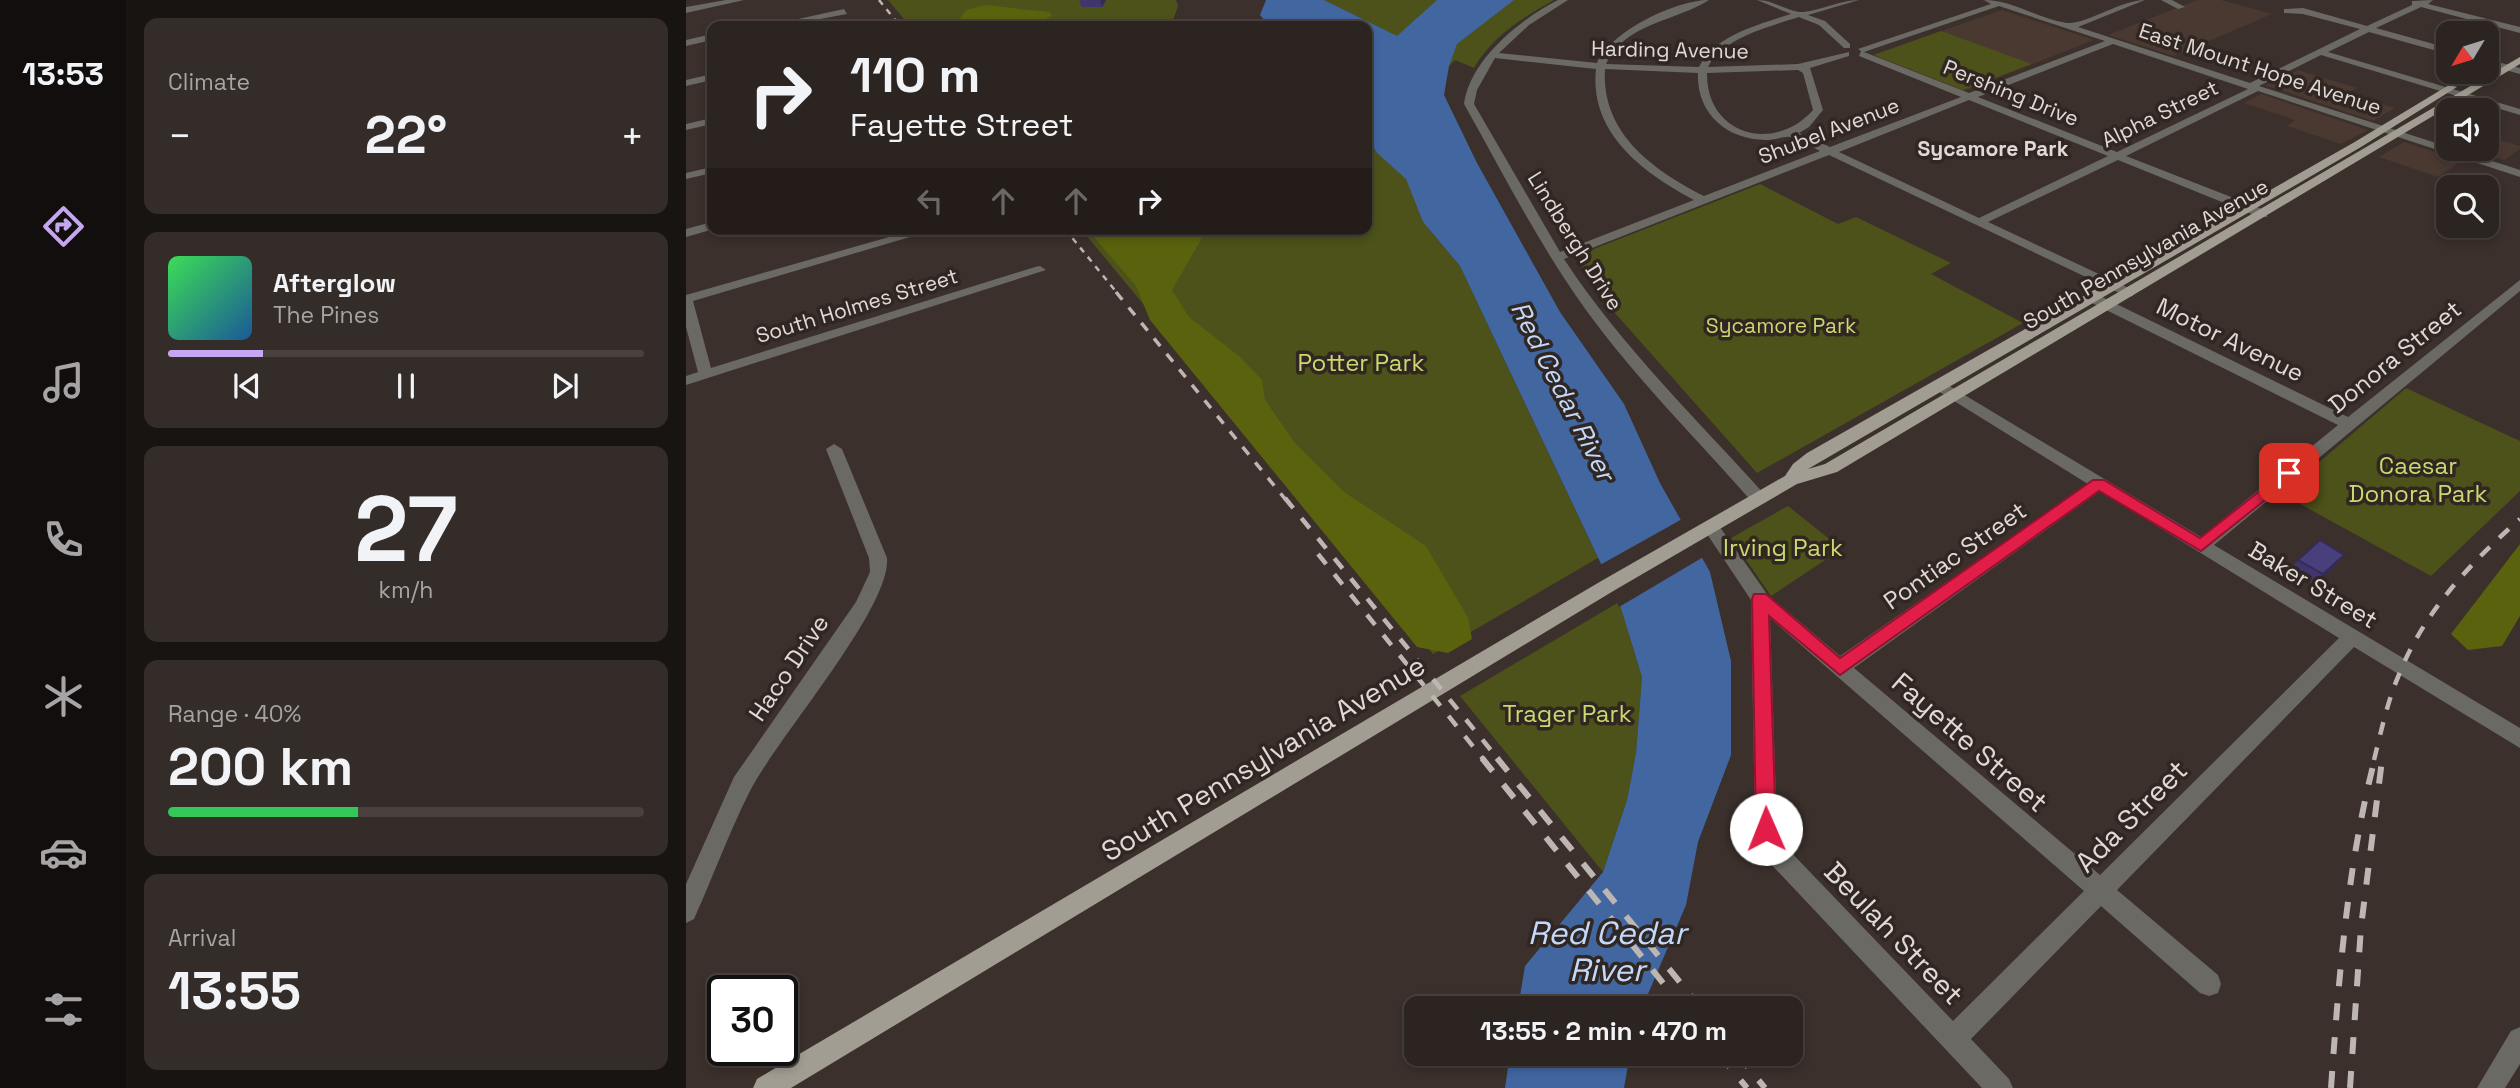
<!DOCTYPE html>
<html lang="en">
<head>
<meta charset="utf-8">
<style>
  body { margin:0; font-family:"Space Grotesk",sans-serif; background:#342c29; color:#f1f3f6; height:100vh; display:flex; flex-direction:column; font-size:26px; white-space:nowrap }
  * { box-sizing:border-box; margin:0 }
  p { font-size:23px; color:#a6a4a5 }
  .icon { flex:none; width:38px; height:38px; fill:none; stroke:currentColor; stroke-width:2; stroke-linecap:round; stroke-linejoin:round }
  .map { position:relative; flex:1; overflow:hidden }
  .panel { display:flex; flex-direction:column; gap:18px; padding:18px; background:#181412; width:560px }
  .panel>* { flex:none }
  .top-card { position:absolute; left:21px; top:21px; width:665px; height:214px; border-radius:14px; box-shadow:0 4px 10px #0003,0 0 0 2px #48413e; background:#2c2420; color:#f1f3f6; overflow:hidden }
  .needle { width:46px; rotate:232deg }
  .controls { position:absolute; left:1750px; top:21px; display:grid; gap:14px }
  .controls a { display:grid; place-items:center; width:63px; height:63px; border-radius:14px; background:#2c2420; box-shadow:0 4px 10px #0003,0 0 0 2px #48413e; font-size:35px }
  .speed { position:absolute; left:21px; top:975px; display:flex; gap:14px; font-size:35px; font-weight:700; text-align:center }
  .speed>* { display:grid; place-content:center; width:91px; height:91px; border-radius:50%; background:#2c2420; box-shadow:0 4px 10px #0003,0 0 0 2px #48413e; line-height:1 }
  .speed .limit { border:4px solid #111; border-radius:10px; background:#fff; color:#111 }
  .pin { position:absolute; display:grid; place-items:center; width:60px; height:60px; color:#fff; margin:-30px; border-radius:14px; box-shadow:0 4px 10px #0006 }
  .me { position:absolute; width:77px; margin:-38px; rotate:359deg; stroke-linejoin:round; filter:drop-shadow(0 0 5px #0008) }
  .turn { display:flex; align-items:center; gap:24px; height:147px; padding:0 28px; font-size:32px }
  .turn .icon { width:91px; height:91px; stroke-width:2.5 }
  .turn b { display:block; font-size:49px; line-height:60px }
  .lanes { display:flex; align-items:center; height:66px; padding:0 28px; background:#0003; justify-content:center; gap:35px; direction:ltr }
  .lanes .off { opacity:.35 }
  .big { font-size:52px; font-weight:700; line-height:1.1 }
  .panel .widget { flex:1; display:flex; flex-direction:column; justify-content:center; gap:10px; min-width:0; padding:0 24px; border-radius:14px; background:#342c29 }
  .panel .dial { align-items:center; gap:0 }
  .dial b { font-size:91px; line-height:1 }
  .song { display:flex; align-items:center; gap:21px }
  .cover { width:84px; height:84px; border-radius:10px; background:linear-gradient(135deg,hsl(130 70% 55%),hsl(210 70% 35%)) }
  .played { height:7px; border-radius:4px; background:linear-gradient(90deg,#c5a7f1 20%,#48413e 20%) }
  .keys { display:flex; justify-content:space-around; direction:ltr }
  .heat { display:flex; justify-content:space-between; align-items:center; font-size:38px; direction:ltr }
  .charge { height:10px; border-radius:5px; background:linear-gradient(90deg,#34c759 40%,#48413e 0) }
  .trip { position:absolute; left:718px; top:996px; width:399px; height:70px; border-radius:14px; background:#2c2420; box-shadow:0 4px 10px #0003,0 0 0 2px #48413e; font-weight:700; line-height:70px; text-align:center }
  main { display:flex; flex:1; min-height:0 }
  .tab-bar { display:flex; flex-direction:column; width:126px; justify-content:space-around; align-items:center; background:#120e0d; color:#a6a4a5 }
  .tab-bar .icon { width:49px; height:49px }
  .tab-bar .on { color:#c5a7f1 }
  .tab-bar b { font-size:32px; color:#f1f3f6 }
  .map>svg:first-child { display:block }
  .built { fill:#4a3931 }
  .green { fill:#4c5219 }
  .forest { fill:#5a620e }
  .water { fill:#4166a0 }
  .pier { fill:#3b302b }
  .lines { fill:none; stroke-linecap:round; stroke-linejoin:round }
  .minor { fill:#6b6964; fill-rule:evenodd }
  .major { fill:#a29d93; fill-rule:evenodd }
  .rail-far3 { stroke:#beb6b2; stroke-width:2.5; stroke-dasharray:6 6; stroke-linecap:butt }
  .rail-far2 { stroke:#beb6b2; stroke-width:3.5; stroke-dasharray:10 10; stroke-linecap:butt }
  .rail-far1 { stroke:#beb6b2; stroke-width:4.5; stroke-dasharray:13 13; stroke-linecap:butt }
  .rail { stroke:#beb6b2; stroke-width:6; stroke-dasharray:17 17; stroke-linecap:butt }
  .wall { fill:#40366c }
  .shaded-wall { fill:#342c58 }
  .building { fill:#4a3f7d; stroke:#342c58; stroke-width:2 }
  .route { fill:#e11d48; stroke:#92132f; stroke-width:2 }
  .labels { text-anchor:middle; stroke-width:7; stroke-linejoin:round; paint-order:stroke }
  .far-street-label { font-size:21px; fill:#e0d9d5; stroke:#312722 }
  .far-neighbourhood-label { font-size:21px; font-weight:bold; fill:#e0d9d5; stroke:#312722 }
  .far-park-label { font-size:21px; fill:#cad86e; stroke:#312722 }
  .street-label { font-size:24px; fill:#e0d9d5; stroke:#312722 }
  .park-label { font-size:24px; fill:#cad86e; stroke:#312722 }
  .water-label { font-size:26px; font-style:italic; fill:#c3d9fb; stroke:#312722 }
  .near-street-label { font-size:28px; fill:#e0d9d5; stroke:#312722 }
  .near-water-label { font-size:32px; font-style:italic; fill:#c3d9fb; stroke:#312722 }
</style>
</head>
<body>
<main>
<nav class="tab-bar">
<b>13:53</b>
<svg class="icon on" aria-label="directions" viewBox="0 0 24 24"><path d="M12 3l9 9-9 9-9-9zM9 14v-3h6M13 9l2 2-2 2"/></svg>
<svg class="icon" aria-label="music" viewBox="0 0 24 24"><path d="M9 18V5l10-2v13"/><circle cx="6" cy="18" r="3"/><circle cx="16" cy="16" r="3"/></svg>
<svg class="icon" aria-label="phone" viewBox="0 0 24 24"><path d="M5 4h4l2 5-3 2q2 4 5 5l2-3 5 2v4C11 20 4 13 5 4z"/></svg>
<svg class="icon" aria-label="climate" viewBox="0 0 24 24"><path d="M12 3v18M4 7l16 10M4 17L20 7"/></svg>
<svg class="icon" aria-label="car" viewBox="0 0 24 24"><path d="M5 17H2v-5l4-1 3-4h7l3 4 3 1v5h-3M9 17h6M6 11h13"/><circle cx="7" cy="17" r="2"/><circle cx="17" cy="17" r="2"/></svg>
<svg class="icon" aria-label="filters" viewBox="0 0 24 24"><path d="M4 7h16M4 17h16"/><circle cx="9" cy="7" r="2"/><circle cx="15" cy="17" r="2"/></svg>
</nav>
<section class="panel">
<div class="widget"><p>Climate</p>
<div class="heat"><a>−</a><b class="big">22°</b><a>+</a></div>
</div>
<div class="widget">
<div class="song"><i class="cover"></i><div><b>Afterglow</b><p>The Pines</p></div></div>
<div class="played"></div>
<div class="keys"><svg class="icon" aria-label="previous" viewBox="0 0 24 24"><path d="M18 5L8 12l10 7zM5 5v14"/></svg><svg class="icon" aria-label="pause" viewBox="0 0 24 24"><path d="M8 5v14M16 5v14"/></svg><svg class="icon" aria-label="next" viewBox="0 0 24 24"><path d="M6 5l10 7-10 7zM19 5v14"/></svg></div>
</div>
<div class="widget dial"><b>27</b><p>km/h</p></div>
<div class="widget"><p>Range · 40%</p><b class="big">200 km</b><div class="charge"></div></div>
<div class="widget"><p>Arrival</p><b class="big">13:55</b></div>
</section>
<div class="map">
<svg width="1834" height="1088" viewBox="0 0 1834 1088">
  <rect width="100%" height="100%" fill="#3b302b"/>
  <g class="built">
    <path d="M1511,0H1535L1586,14L1488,56L1422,35Z"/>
    <path d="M1316,10L1408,40L1278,91L1186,55Z"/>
    <path d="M1612,70L1671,88L1662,93L1709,108L1687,121L1579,85Z"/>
    <path d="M1575,94L1682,130L1655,144L1601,126L1609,120L1558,103Z"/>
    <path d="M1801,136L1834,146V149L1818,160L1781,149H1801Z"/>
    <path d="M1718,142L1775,161L1752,177L1693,157Z"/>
  </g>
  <g class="green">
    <path d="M202,0H490L492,6L485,26H224Z"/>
    <path d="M638,0H868C837,17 806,37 788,68L769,60L763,66Z"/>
    <path d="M1255,31L1346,64L1277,90L1188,55Z"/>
    <path d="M681,132L690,152L721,179L737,222L774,266L912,558L747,654L395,229H681Z"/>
    <path d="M1074,184L1152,224L1170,217L1265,263L1245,274L1337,323L1071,473L913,295L890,256Z"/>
    <path d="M1720,388L1834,441V491L1745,576L1596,494Z"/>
    <path d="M1102,506L1156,549L1085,596L1045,538Z"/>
    <path d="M933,602L956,677L950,753L941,800L917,872L774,696Z"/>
  </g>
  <g class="forest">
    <path d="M299,5L363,12L366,15L349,26H281L284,24L274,19L280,10Z"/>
    <path d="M401,229H521L486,290L503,317L554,357L576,380L579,400L609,443L658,492L740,546L782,618L786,639L762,653L731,647L464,320L450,286Z"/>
    <path d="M1834,544V616L1816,646L1782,650L1765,634Z"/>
  </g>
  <g class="water">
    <path d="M580,0H638L711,36L751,0H828L771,44L763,66L758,95L791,163L874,312L938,404L974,483L1024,572L1045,661V755L1012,842L1000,905L956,1008H832L839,966L917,872L941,800L950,753L956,677L933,602L774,266L737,222L720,179L690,152L681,132V26H583L574,15Z"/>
    <path d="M824,1054H944L938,1088H819Z"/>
  </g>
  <path class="pier" d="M998,518L1019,556L933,607L914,565Z"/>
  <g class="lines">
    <g class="minor">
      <path d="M40,0H58L0,13V7Z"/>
      <path d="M872,0H882L843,25L813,53L911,63C925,31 990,0 1023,0C991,21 938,23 920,64L1013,67C1029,35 1074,24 1105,14L1071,0C1087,0 1098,10 1113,12C1128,13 1154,0 1173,0L1122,15L1139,21L1164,44V48H1158L1133,25L1113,17C1085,26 1036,38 1022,67L1112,64L1163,52V56L1124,68L1137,110L1123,127L1113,133L1144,147L1275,97L1173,56L1175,51L1172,49L1305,4L1298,0C1327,0 1352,19 1381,23C1399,25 1435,0 1459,0L1392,27L1564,83L1674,29L1617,14L1598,13V9L1617,8L1681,26L1726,5V1L1747,0L1742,4L1834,27V33L1735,7L1690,28L1762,48V54L1683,32L1642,52L1834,109V115L1635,55L1573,86L1834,170V177L1572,91L1440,156L1581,211V217H1573L1432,160L1302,222L1447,290V296L1442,297L1143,155L878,259C935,346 1010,418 1079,495L1081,499L1079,503H1067C1011,439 950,379 900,310C853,245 817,173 778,104C784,60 833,20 872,0ZM1313,6L1419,41L1283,93L1178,52ZM1427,44L1562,89L1431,152L1292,97ZM809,58L910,69C903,133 957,173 1008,200L874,252L788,104L791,90ZM919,69L1012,73C1010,114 1042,141 1082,140C1089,140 1098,136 1104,137C1113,138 1126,147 1134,151L1018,196C967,170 915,133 919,69ZM1112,70L1117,73L1127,110C1088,154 1020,135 1021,73ZM1283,100L1422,156L1293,218L1153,152Z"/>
      <path d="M1475,0H1486L1499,7L1492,9Z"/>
      <path d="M158,9L161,14L97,26H80Z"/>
      <path d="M26,34V40L0,46V40Z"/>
      <path d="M1801,59L1834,68V74L1801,65Z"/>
      <path d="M26,74V80L0,86V80Z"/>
      <path d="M26,118V124L0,130V124Z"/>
      <path d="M26,167V173L0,179V173Z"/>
      <path d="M26,222L28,229L0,237V229Z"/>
      <path d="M231,229H251L7,301L25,368L349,267L354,266L360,270L0,385V376L12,372L0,327V295Z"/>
      <path d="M1834,280V291L1528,545L1834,728V748L1668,647L1431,890L1532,975L1535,984L1532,993L1523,996L1514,993L1415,906L1285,1039L1323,1079L1327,1088H1296L1083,862L1069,829L1065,600L1019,531L1016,527L1019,523H1031L1081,594L1154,656L1402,484L1247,388V382H1257L1515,537L1652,425L1400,300V294H1410L1662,417ZM1414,491L1653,638L1414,875L1168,668ZM1084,618L1398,891L1267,1021L1099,846L1091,829Z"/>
      <path d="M148,444L156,449L201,558C205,608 91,738 64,791C43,832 27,877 8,919L0,923V884L48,777L170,602L184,572L183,558L140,449Z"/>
      <path d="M1834,1027V1064L1819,1088H1791L1825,1031Z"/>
    </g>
    <path class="major" d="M1834,57V64L1151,472L1111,484L929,590L105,1088H67L71,1079L917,580L1099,476L1107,464L1121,453L1667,143L1763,85L1771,87L1675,147L1122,469L1139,464Z"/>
    <g class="rail-far3">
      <path d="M193,0L214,26"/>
      <path d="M379,229L432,294"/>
    </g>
    <path class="rail-far2" d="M430,292L600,500"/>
    <g class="rail-far1">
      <path d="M599,498L813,760"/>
      <path d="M632,554L798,760"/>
      <path d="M1688,760C1695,732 1701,703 1712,677C1736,614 1785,562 1834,519"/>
    </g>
    <g class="rail">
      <path d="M796,758L997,1008"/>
      <path d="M811,758L1015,1008"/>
      <path d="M1033,1054L1061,1088"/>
      <path d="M1051,1054L1079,1088"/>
      <path d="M1645,1088C1653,977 1661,866 1689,758"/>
      <path d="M1664,1088L1675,927L1696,760"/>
    </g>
  </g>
  <g class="wall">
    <path d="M393,0H420L416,7H396Z"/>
    <path d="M1612,560L1650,565L1629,585L1604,570Z"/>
  </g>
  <g class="shaded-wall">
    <path d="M414,0H420L416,7Z"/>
    <path d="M1658,555L1650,565L1629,585L1637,574Z"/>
  </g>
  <path class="building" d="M1634,540L1658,555L1637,574L1612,560Z"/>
  <path class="route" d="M1603,468L1610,473L1608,477L1515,551L1413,491L1154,675L1083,616L1090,829L1087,836L1080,838L1073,836L1070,829L1066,599L1068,594H1080L1154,658L1407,480H1418L1514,538Z"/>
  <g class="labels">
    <g class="far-street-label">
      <text transform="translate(984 50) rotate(1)" y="7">Harding Avenue</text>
      <text transform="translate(1574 69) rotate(18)" y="7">East Mount Hope Avenue</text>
      <text transform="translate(1325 93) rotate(22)" y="7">Pershing Drive</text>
      <text transform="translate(1474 114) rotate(-26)" y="7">Alpha Street</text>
      <text transform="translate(1143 131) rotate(-21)" y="7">Shubel Avenue</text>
      <text transform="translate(889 241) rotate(58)" y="7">Lindbergh Drive</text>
      <text transform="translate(1460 254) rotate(-30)" y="7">South Pennsylvania Avenue</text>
      <text transform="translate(171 306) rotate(-17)" y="7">South Holmes Street</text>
    </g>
    <g class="far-neighbourhood-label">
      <text x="1307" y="156">Sycamore Park</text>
    </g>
    <g class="far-park-label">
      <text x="1095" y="333">Sycamore Park</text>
    </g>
    <g class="street-label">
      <text transform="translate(1544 340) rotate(26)" y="8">Motor Avenue</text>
      <text transform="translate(1709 357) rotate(-39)" y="8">Donora Street</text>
      <text transform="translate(1269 556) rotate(-35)" y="8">Pontiac Street</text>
      <text transform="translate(1627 585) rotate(31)" y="8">Baker Street</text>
      <text transform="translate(103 668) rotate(-56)" y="8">Haco Drive</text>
    </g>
    <g class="park-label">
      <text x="675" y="371">Potter Park</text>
      <text x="1732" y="474">Caesar<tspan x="1732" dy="28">Donora Park</tspan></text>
      <text x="1097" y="556">Irving Park</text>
      <text x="881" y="722">Trager Park</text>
    </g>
    <g class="water-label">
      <text transform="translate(877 391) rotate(63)" y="9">Red Cedar River</text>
    </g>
    <g class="near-street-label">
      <text transform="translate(1284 742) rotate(41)" y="10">Fayette Street</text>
      <text transform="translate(577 758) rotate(-31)" y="10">South Pennsylvania Avenue</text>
      <text transform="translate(1445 816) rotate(-45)" y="10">Ada Street</text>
      <text transform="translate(1208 933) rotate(46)" y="10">Beulah Street</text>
    </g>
    <g class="near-water-label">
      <text x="921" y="944">Red Cedar<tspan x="921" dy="37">River</tspan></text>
    </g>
  </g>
</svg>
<div class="controls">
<a><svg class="needle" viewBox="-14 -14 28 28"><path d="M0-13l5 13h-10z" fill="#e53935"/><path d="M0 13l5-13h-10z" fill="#a6a4a5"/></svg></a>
<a><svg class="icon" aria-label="sound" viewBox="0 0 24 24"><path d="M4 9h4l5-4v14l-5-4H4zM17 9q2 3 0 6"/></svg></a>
<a><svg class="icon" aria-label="search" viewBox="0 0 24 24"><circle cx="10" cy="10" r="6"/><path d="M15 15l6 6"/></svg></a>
</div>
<div class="speed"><div class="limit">30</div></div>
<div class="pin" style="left:1603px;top:473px;background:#d93025"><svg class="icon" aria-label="arrive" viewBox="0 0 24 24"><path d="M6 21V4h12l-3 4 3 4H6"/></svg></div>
<svg class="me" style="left:1080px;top:829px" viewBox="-20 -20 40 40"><circle r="19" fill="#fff"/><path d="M0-13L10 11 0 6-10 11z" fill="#e11d48"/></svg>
<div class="trip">13:55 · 2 min · 470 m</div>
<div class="top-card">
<div class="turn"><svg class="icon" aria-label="right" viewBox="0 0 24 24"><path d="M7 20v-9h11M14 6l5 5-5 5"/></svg><div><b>110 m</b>Fayette Street</div></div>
<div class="lanes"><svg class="icon off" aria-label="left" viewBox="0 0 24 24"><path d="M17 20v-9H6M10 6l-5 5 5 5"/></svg><svg class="icon off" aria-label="ahead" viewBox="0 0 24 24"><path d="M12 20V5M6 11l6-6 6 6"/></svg><svg class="icon off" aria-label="ahead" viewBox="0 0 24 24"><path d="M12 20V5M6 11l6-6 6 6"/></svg><svg class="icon" aria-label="right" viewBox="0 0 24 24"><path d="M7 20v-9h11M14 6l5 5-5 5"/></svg></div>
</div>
</div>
</main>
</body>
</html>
